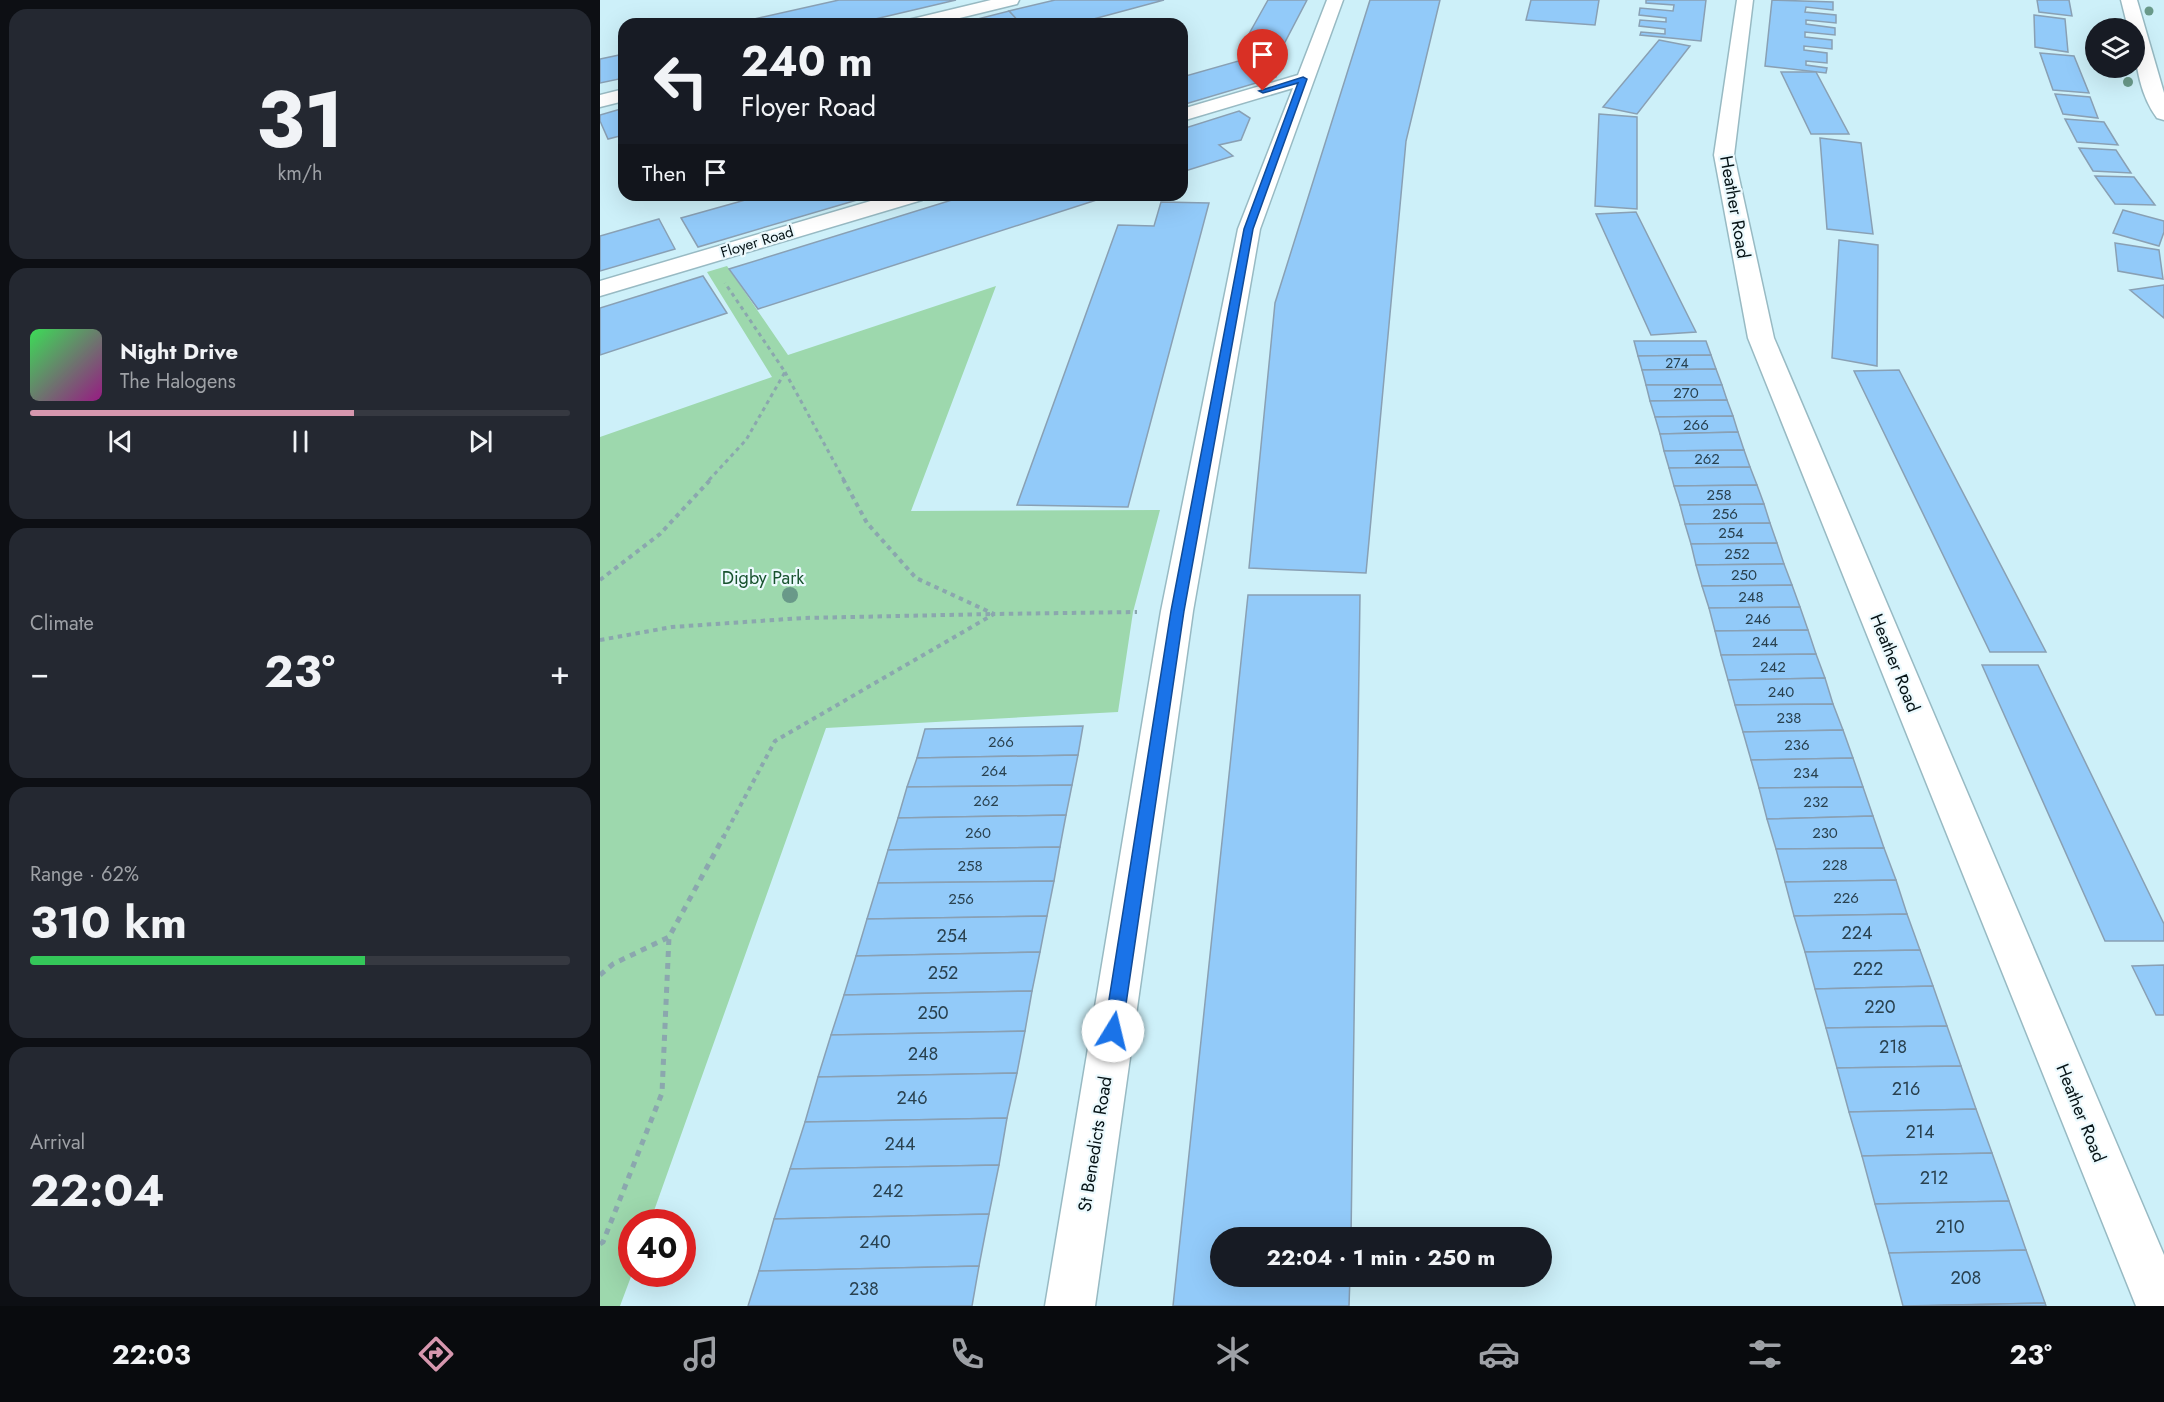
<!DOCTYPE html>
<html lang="en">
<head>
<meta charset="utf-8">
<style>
  body { margin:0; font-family:Jost,sans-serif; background:#242831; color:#f1f3f6; height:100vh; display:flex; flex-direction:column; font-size:22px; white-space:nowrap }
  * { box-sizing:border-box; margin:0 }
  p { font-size:20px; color:#9ea1a6 }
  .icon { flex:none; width:33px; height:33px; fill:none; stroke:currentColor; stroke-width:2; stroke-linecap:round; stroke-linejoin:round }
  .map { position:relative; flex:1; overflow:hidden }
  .side { display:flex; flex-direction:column; gap:9px; padding:9px; background:#0d0f14; width:600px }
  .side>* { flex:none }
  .top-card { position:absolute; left:18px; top:18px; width:570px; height:183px; border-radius:18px; box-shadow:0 6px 24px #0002; background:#171b24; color:#f1f3f6; overflow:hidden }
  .controls { position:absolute; left:1485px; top:18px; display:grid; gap:12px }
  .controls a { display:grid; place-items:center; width:60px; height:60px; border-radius:50%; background:#171b24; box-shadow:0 6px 24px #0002; font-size:30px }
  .speed { position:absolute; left:18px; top:1209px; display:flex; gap:12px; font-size:30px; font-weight:700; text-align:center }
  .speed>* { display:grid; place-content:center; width:78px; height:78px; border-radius:50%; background:#171b24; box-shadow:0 6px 24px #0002; line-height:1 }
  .speed .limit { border:9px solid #d22; background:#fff; color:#111 }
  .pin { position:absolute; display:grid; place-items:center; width:51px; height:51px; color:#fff; margin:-62px -26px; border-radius:50% 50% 50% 0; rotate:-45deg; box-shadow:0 0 6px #0007 }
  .pin .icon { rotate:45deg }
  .me { position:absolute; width:66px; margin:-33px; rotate:9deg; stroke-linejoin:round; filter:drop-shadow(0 0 4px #0008) }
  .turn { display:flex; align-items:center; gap:21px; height:126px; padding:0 24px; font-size:27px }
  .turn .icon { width:78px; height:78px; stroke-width:2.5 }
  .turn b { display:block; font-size:42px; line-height:51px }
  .then { display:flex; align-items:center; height:57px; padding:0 24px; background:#0003; gap:12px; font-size:22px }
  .big { font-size:45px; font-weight:700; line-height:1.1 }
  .side .tile { flex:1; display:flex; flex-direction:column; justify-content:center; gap:9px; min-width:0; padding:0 21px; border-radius:18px; background:#242831 }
  .side .dial { align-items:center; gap:0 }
  .dial b { font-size:78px; line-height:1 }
  .song { display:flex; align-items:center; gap:18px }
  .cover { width:72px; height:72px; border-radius:9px; background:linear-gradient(135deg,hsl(130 70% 55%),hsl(310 70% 35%)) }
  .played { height:6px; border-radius:3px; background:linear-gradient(90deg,#d697ae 60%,#363941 60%) }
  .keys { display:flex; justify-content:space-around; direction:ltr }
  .heat { display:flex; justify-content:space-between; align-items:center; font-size:33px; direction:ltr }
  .charge { height:9px; border-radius:4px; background:linear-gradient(90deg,#34c759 62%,#363941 0) }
  .trip { position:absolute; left:610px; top:1227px; width:342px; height:60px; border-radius:30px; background:#171b24; box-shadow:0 6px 24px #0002; font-weight:700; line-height:60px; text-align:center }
  .menu { display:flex; height:96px; justify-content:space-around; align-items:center; background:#090b0e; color:#9ea1a6 }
  .menu .icon { width:42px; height:42px }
  .menu .on { color:#d697ae }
  .menu b { font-size:27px; color:#f1f3f6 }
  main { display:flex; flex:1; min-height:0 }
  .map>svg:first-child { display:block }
  .green { fill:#9dd8ad }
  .building { fill:#92caf9; stroke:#89a0b4; stroke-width:1.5 }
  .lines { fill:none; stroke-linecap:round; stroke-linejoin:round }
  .minor-casing { stroke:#98bac3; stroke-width:3 }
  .path-far2 { stroke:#8ba7ae; stroke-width:3; stroke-dasharray:4 4; stroke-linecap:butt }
  .path-far1 { stroke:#8ba7ae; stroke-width:4; stroke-dasharray:4.5 4.5; stroke-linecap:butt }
  .path { stroke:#8ba7ae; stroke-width:5; stroke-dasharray:6 6; stroke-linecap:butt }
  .minor { fill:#fff; fill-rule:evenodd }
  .tree { fill:#699989 }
  .route { fill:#1a73e8; stroke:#114b97; stroke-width:1.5 }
  .labels { text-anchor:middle; stroke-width:4.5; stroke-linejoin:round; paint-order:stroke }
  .far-number-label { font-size:14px; fill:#29414f }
  .far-street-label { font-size:15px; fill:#061316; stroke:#ebf9fd }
  .number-label { font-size:15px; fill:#29414f }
  .street-label { font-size:18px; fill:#061316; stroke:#ebf9fd }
  .park-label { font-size:18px; fill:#18522e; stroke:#ebf9fd }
  .near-number-label { font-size:18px; fill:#29414f }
</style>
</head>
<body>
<main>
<section class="side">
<div class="tile dial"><b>31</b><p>km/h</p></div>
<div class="tile">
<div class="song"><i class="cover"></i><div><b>Night Drive</b><p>The Halogens</p></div></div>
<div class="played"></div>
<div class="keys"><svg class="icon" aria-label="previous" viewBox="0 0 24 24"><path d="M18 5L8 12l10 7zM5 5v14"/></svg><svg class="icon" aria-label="pause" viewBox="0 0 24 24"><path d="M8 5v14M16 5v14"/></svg><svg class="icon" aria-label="next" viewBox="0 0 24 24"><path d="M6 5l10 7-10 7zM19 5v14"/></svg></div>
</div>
<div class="tile"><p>Climate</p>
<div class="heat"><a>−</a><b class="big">23°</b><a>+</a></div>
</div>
<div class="tile"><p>Range · 62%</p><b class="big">310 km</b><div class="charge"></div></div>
<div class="tile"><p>Arrival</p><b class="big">22:04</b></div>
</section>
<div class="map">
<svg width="1564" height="1306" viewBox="0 0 1564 1306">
  <rect width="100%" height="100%" fill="#cdf0f9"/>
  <path class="green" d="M127,266L188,355L396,286L311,511L560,510L533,612L518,712L226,728L50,1222H32V1274L20,1306H0V437L172,377L107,272Z"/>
  <g class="building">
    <path d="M239,0H356L254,24H132Z"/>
    <path d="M455,0H564L475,24H421L409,11Z"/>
    <path d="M668,0H707L684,44L645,41Z"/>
    <path d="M770,0H840L806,141L766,573L649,568L675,303Z"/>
    <path d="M931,0H999L995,25L926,20Z"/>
    <path d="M1046,0H1106L1101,41L1040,35L1041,32L1065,34V29L1039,26L1040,20L1066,22V18L1039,15L1040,8L1073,11L1074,5L1046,3Z"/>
    <path d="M1172,0L1233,2V10L1206,7L1205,12L1236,15V23L1206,20V24L1235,28V35L1205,32V37L1232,40V49L1204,46V50L1227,53V63L1206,61V65L1227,68L1226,73L1165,66Z"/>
    <path d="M1437,0H1469L1472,16L1439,12Z"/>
    <path d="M409,11L421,24H358Z"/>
    <path d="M1434,15L1465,19L1468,52L1435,47Z"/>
    <path d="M1059,40L1090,46L1037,114L1003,107Z"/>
    <path d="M681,49L676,77L582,105V77Z"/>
    <path d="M1440,53L1474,56L1489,93L1453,90Z"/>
    <path d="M24,54V78L0,83V59Z"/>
    <path d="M1181,72H1216L1249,134H1211Z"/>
    <path d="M1455,94L1490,97L1498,118L1463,114Z"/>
    <path d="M24,108V135L8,139L0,121V115Z"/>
    <path d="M639,111L650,118L641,140L619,145L633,156L582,172V129Z"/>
    <path d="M999,114L1037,117V209L995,206Z"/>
    <path d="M1465,119L1504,122L1518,145L1477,142Z"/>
    <path d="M1220,138L1261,143L1273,234L1227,229Z"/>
    <path d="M1479,148L1516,150L1531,173L1493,171Z"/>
    <path d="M1495,176L1534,177L1555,205L1515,204Z"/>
    <path d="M163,195H274L98,247L81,218Z"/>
    <path d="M368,195H512L158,309L129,269Z"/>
    <path d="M561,202L609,203L528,507L417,505L518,225L554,226Z"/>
    <path d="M1523,210L1564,221V232L1559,246L1513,233Z"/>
    <path d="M1036,212L1096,332L1051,335L996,214Z"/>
    <path d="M59,219L75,249L0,271V236Z"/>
    <path d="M1239,240L1278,245L1277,366L1232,358Z"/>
    <path d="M1515,243L1559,250L1563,279L1518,271Z"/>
    <path d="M103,276L127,313L0,355V308Z"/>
    <path d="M1564,285V318L1530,290Z"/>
    <path d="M1034,341H1106L1111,355L1038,356Z"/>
    <path d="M1111,355L1116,369L1042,370L1038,356Z"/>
    <path d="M1116,369L1122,385H1046L1042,370Z"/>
    <path d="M1299,370L1446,652H1390L1254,371Z"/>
    <path d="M1046,385H1122L1127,400L1050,401Z"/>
    <path d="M1127,400L1133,416L1055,417L1050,401Z"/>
    <path d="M1133,416L1138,432L1060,434L1055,417Z"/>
    <path d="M1138,432L1144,450L1064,451L1060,434Z"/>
    <path d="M1144,450L1150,467L1069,468L1064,451Z"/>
    <path d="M1150,467L1157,485L1074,486L1069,468Z"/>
    <path d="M1157,485L1164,504L1080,505L1074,486Z"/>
    <path d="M1164,504L1170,523L1085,524L1080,505Z"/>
    <path d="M1170,523L1177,543L1091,544L1085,524Z"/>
    <path d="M1177,543L1184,564L1096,565L1091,544Z"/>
    <path d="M1184,564L1192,585L1102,586L1096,565Z"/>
    <path d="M1192,585L1200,607L1109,608L1102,586Z"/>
    <path d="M648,595H760L751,1238H621V1276H750L749,1306H573Z"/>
    <path d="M1200,607L1208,630L1115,631L1109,608Z"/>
    <path d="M1208,630L1216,654L1121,655L1115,631Z"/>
    <path d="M1216,654L1225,678L1128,680L1121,655Z"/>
    <path d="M1382,665H1438L1564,924V941H1505Z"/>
    <path d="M1225,678L1233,704L1135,705L1128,680Z"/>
    <path d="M1233,704L1243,730L1143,732L1135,705Z"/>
    <path d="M483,726L478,755L317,758L325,729Z"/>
    <path d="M1243,730L1253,758L1151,760L1143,732Z"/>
    <path d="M478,755L472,785L307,787L317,758Z"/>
    <path d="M1253,758L1263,787L1159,788L1151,760Z"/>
    <path d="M472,785L466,815L298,818L307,787Z"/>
    <path d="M1263,787L1273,816L1167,819L1159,788Z"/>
    <path d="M466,815L460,847L288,850L298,818Z"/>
    <path d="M1273,816L1284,848L1176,849L1167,819Z"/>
    <path d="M460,847L454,881L278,883L288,850Z"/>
    <path d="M1284,848L1296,880L1185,882L1176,849Z"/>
    <path d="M1296,880L1307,914L1194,916L1185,882Z"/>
    <path d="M454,881L447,916L267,919L278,883Z"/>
    <path d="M1307,914L1320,950L1205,952L1194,916Z"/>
    <path d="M447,916L440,952L256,956L267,919Z"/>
    <path d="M1320,950L1333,986L1215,989L1205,952Z"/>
    <path d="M440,952L432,991L244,995L256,956Z"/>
    <path d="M1564,965V1015H1556L1532,966Z"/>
    <path d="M1333,986L1347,1026L1226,1028L1215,989Z"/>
    <path d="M432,991L425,1031L231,1035L244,995Z"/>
    <path d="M1347,1026L1361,1066L1237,1068L1226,1028Z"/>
    <path d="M425,1031L417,1073L218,1077L231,1035Z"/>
    <path d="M1361,1066L1376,1109L1249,1112L1237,1068Z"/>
    <path d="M417,1073L407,1118L205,1122L218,1077Z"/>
    <path d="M1376,1109L1392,1153L1262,1156L1249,1112Z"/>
    <path d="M407,1118L399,1165L190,1169L205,1122Z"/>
    <path d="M1392,1153L1409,1201L1275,1204L1262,1156Z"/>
    <path d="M399,1165L389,1214L174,1219L190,1169Z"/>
    <path d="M1409,1201L1426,1250L1289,1253L1275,1204Z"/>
    <path d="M389,1214L379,1266L159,1271L174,1219Z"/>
    <path d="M1426,1250L1445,1303L1303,1306L1289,1253Z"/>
    <path d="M379,1266L372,1306H148L159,1271Z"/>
    <path d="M1445,1303L1446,1306H1318Z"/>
  </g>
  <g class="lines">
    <g class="minor-casing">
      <g id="minor">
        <path d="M391,0H419L417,4L335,24H305L308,20Z"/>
        <path d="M727,0H743L660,229L593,611L495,1306H445L561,611L638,229L693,88L582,121V109L698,75Z"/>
        <path d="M1137,0H1153L1134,155L1174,338L1564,1255V1306H1536L1148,338L1114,155Z"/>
        <path d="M1521,0H1537L1564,93V120L1557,118C1539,94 1534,58 1534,28H1528Z"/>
        <path d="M24,89V101L0,107V95Z"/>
        <path d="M291,195H325L322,200L0,296V281Z"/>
      </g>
    </g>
    <g class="path-far2">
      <path d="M185,372L244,480"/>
      <path d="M109,480L146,440L185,372L125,283"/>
    </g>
    <g class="path-far1">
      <path d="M243,479L267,523L316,578L394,614"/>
      <path d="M0,580L60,534L111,479"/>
      <path d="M0,640L72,627L203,618L394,614"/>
      <path d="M123,838L175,741L394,614L537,612"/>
    </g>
    <g class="path">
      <path d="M0,975L13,964L69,937L124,836"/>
      <path d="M0,1244L3,1242L62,1093L69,937"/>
    </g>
    <use href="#minor" class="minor"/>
  </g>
  <g class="tree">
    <circle cx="1549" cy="11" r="4.5"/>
    <circle cx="1528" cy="82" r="5"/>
    <circle cx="190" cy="595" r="8"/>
  </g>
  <path class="route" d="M703,77L707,79L653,229L584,611L522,1031L519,1038L513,1040L507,1038L504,1031L571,611L644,229L698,83L663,93L659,91Z"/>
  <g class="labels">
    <g class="far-number-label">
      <text x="1077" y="368">274</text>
    </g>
    <g class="far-street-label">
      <text transform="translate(157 242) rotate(-17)" y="5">Floyer Road</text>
    </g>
    <g class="number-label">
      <text x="1086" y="398">270</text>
      <text x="1096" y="430">266</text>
      <text x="1107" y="464">262</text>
      <text x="1119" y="500">258</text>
      <text x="1125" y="519">256</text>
      <text x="1131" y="538">254</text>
      <text x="1137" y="559">252</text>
      <text x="1144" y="580">250</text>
      <text x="1151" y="602">248</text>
      <text x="1158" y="624">246</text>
      <text x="1165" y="647">244</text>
      <text x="1173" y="672">242</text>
      <text x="1181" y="697">240</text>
      <text x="1189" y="723">238</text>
      <text x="401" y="747">266</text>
      <text x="1197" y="750">236</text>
      <text x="394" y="776">264</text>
      <text x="1206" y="778">234</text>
      <text x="386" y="806">262</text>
      <text x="1216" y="807">232</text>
      <text x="378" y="838">260</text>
      <text x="1225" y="838">230</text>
      <text x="1235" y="870">228</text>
      <text x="370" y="871">258</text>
      <text x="1246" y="903">226</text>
      <text x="361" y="904">256</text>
    </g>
    <g class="street-label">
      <text transform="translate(1135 207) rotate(80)" y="6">Heather Road</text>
      <text transform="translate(1295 663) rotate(68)" y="6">Heather Road</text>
      <text transform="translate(1481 1113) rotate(68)" y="6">Heather Road</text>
      <text transform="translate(495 1144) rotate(-81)" y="6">St Benedicts Road</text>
    </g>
    <g class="park-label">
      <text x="163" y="584">Digby Park</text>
    </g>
    <g class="near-number-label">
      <text x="1257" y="939">224</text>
      <text x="352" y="942">254</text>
      <text x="1268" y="975">222</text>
      <text x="343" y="979">252</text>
      <text x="1280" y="1013">220</text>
      <text x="333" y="1019">250</text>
      <text x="1293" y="1053">218</text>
      <text x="323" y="1060">248</text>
      <text x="1306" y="1095">216</text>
      <text x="312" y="1104">246</text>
      <text x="1320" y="1138">214</text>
      <text x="300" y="1150">244</text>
      <text x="1334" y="1184">212</text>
      <text x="288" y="1197">242</text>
      <text x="1350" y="1233">210</text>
      <text x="275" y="1248">240</text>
      <text x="1366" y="1284">208</text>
      <text x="264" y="1295">238</text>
    </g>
  </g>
</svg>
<div class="controls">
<a><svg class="icon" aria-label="layers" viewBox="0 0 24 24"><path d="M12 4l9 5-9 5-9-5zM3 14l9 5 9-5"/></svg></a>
</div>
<div class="speed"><div class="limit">40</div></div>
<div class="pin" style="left:663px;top:91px;background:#d93025"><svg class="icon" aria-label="arrive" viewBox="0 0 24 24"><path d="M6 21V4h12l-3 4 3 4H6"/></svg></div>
<svg class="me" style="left:513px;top:1031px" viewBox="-20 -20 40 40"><circle r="19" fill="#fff"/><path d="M0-13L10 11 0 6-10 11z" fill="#1a73e8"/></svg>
<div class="trip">22:04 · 1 min · 250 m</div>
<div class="top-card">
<div class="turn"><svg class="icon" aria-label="left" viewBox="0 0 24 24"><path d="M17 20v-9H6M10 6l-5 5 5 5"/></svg><div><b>240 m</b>Floyer Road</div></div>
<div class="then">Then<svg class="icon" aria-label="arrive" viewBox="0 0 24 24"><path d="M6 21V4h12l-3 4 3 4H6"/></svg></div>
</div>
</div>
</main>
<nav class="menu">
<b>22:03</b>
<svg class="icon on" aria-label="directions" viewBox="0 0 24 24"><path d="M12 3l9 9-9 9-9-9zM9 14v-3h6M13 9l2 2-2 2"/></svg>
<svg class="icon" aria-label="music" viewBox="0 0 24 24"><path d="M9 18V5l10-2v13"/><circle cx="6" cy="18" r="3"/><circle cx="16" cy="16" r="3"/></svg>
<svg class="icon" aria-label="phone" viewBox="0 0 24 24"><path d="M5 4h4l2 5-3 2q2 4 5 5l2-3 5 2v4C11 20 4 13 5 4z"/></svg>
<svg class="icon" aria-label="climate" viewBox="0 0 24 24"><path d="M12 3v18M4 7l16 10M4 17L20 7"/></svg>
<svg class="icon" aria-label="car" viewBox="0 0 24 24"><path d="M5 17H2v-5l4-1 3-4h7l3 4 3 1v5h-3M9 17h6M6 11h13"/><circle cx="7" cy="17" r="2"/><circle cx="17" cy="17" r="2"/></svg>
<svg class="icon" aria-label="filters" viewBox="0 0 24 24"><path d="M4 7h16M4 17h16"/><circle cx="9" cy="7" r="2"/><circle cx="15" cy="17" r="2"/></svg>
<b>23°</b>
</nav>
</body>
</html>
